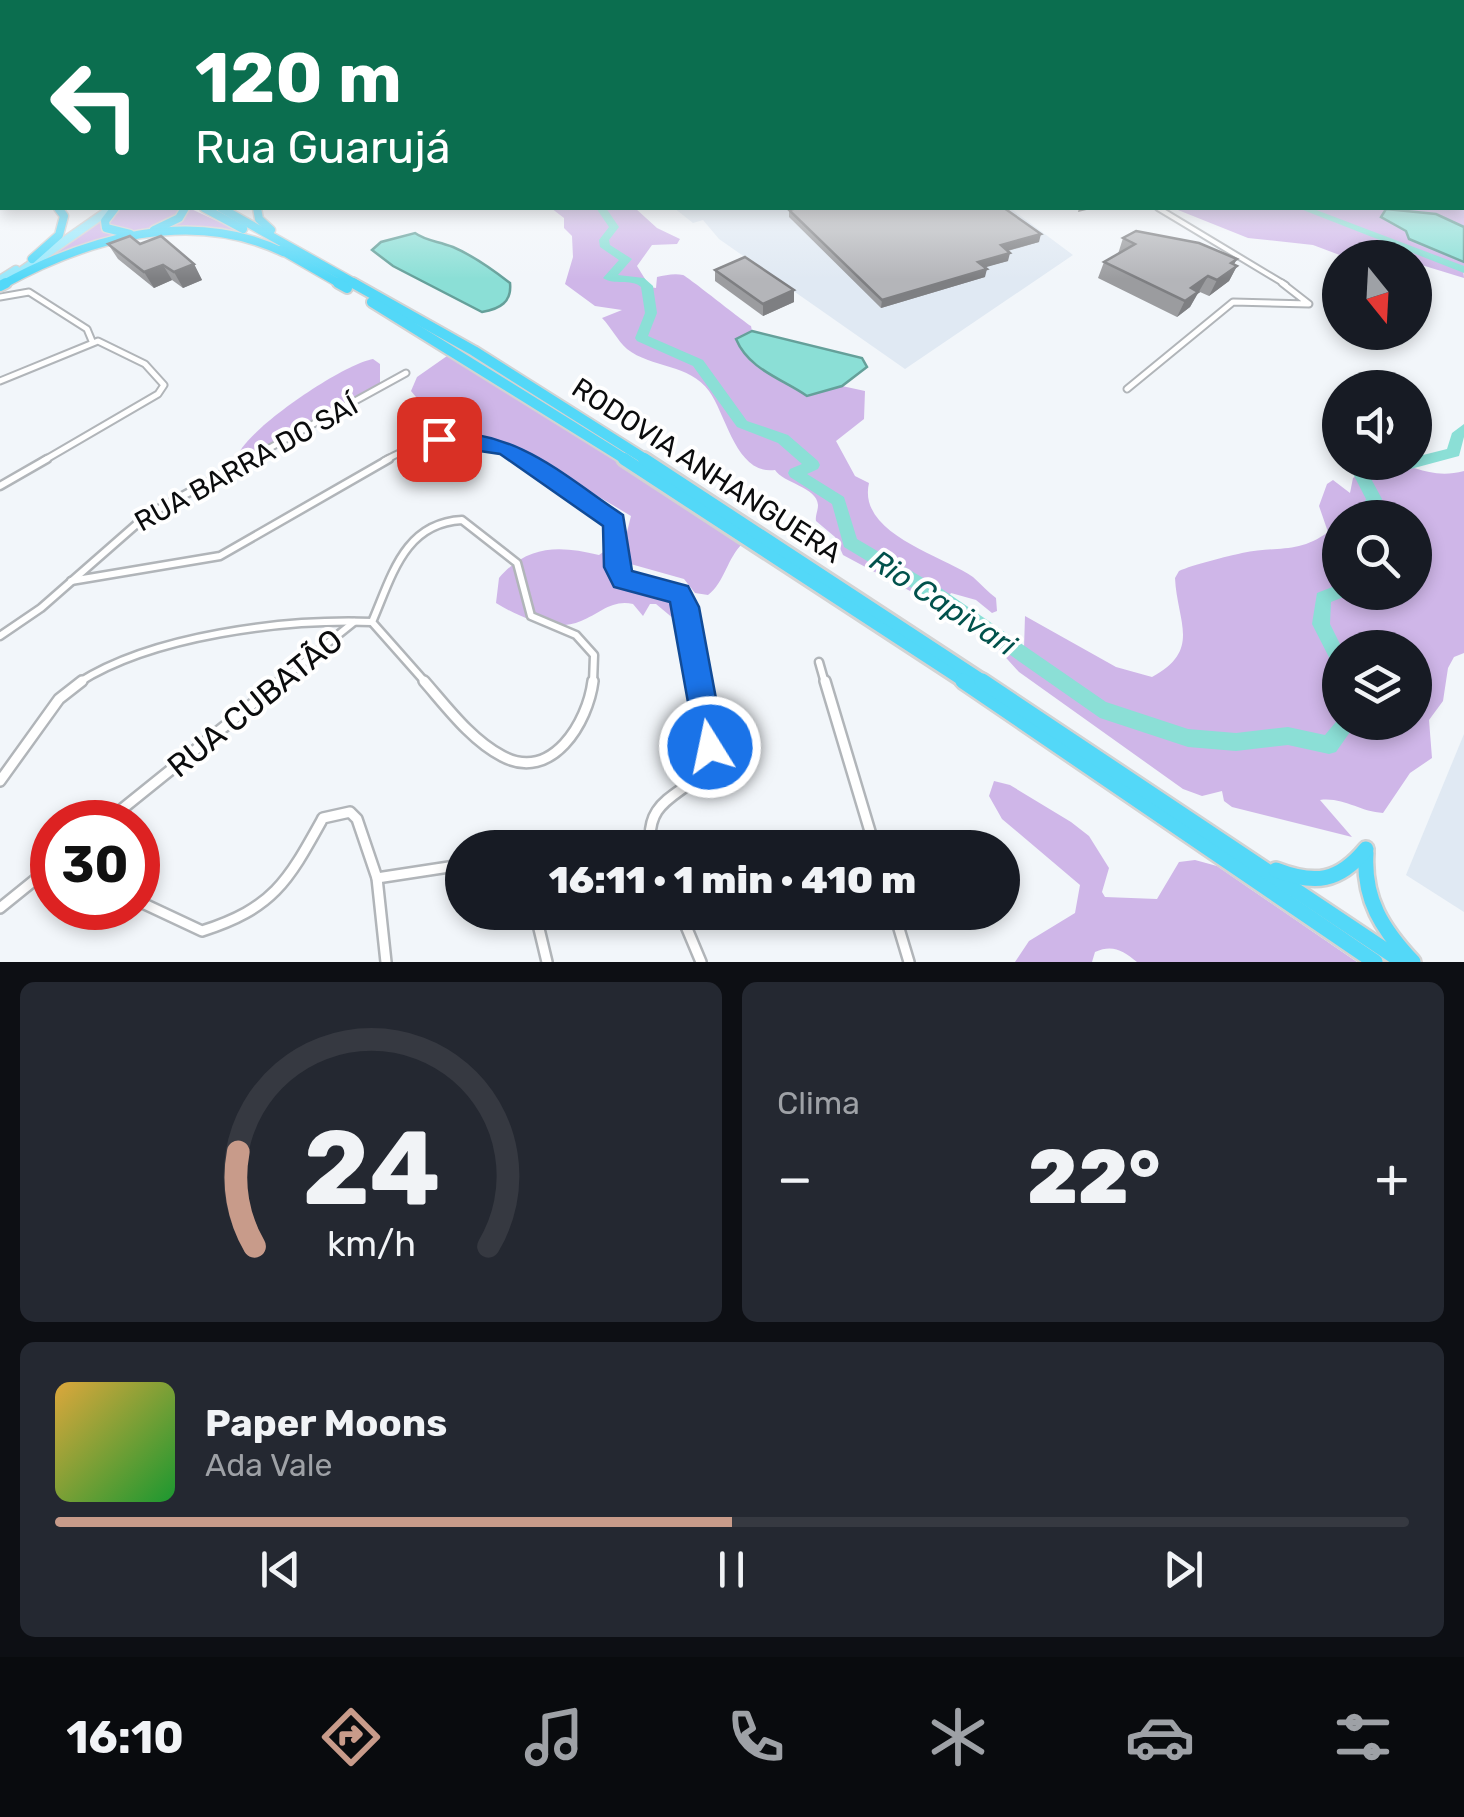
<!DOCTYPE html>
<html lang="pt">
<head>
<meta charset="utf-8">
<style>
  body { margin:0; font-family:Rubik,sans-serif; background:#242831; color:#f1f3f6; height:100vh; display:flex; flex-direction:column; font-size:38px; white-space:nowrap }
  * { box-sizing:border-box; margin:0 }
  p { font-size:32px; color:#9ea1a6 }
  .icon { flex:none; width:55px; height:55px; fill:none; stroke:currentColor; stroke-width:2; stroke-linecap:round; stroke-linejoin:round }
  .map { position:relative; height:962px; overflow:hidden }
  .details { display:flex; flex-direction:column; gap:20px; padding:20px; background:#0d0f14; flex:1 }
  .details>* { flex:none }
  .hud { position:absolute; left:0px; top:0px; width:1465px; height:210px; box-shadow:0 5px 15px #0003; background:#0b6e4f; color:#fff; overflow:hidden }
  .needle { width:65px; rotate:162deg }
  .fabs { position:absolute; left:1322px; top:240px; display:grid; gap:20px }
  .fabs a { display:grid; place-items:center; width:110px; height:110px; border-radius:50%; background:#171b24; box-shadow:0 5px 15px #0003; font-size:50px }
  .speed { position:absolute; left:30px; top:800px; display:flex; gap:20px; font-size:50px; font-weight:700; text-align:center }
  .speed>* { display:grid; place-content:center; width:130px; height:130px; border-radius:50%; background:#171b24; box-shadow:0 5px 15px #0003; line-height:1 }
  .speed .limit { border:15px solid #d22; background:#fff; color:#111 }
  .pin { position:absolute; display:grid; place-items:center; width:85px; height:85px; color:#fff; margin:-42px; border-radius:20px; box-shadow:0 5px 15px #0006 }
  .me { position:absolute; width:110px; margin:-55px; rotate:350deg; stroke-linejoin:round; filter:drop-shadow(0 0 8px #0008) }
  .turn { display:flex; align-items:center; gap:35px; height:210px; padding:0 30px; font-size:45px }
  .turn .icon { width:130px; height:130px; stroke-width:2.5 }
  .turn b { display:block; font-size:70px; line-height:85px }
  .big { font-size:75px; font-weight:800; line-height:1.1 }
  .details .card { flex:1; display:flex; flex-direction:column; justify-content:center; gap:15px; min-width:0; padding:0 35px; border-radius:15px; background:#242831 }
  .details .dial { align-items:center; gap:0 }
  .dial svg { height:260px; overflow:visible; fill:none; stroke:#363941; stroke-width:7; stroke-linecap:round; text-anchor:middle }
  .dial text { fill:#f1f3f6; stroke:none }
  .song { display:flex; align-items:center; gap:30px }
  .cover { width:120px; height:120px; border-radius:15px; background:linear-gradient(135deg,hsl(40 70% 55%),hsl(130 70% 35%)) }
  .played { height:10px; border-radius:5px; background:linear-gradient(90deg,#c89b8a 50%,#363941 50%) }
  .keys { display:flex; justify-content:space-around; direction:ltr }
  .heat { display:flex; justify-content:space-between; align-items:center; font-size:55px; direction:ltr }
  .details .tiles { flex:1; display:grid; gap:20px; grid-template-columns:1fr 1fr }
  .card:last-child { grid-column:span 2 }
  .trip { position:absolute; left:445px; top:830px; width:575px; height:100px; border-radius:50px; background:#171b24; box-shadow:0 5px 15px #0003; font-weight:800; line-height:100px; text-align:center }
  .menu { display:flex; height:160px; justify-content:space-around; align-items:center; background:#090b0e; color:#9ea1a6 }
  .menu .icon { width:70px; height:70px }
  .menu .active { color:#c89b8a }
  .menu b { font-size:45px; color:#f1f3f6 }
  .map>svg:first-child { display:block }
  .built { fill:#e0e9f3 }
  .green { fill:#cfb6e8; fill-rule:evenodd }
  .water { fill:#8bdfd6; stroke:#65a09a; stroke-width:2.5 }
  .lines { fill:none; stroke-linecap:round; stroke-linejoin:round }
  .river { fill:#8bdfd6; fill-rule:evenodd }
  .street-far3-casing { stroke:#b1b5b9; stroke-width:8 }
  .street-far2-casing { stroke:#b1b5b9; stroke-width:9 }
  .street-far1-casing { stroke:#b1b5b9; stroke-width:11 }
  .street-casing { stroke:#b1b5b9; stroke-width:14 }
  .primary-casing { stroke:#d3d3d3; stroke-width:11 }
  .highway-far3-casing { stroke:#d3d3d3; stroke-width:11 }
  .highway-far2-casing { stroke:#d3d3d3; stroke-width:14 }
  .highway-far1-casing { stroke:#d3d3d3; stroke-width:18 }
  .highway-casing { stroke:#d3d3d3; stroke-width:20 }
  .street-far3 { stroke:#fff; stroke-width:4 }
  .street-far2 { stroke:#fff; stroke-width:5 }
  .street-far1 { stroke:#fff; stroke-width:6 }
  .street { stroke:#fff; stroke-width:9 }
  .primary { stroke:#98e8fb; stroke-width:8 }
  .highway-far3 { stroke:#53d8f8; stroke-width:8 }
  .highway-far2 { stroke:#53d8f8; stroke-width:10 }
  .highway-far1 { stroke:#53d8f8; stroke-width:12 }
  .highway { stroke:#53d8f8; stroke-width:15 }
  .wall { fill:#9b9c9f }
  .shaded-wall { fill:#7e7f82 }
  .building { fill:#b4b5b9; stroke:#7e7f82; stroke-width:2.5 }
  .route { fill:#1a73e8; stroke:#114b97; stroke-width:2.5 }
  .labels { text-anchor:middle; stroke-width:8; stroke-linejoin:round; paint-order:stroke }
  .street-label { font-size:28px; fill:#0b0c0d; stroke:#fff }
  .water-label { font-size:30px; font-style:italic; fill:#02524c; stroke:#fff }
  .near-street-label { font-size:32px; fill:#0b0c0d; stroke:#fff }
</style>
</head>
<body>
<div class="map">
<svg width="1464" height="962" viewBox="0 0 1464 962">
  <rect width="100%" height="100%" fill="#f2f6fa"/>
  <g class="built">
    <path d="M674,208H1010L1073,255L905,369L719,239L703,220L693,223Z"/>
    <path d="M1464,734V912L1406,875Z"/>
  </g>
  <g class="green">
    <path d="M1464,207V267L1327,215L1463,268L1464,278L1415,263V258L1345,257L1313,245L1248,238L1173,208Z"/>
    <path d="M118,208H182C169,234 134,233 109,227L108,220Z"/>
    <path d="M189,208L237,230L152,233L51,257L102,219L101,226L107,232L148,233Z"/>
    <path d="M551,208H635L657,228L680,239L677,244L652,245L637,266L650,287L656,288L657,277C665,275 675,273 683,275C688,277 739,318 751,326L752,331L736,339C751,370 782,379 807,396L842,386L865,391L864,419L836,441L855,476L869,483C857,534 944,556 973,577C981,584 988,592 996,598L997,611L992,613L976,600L951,593L947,599L1024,648L1025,616L1116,667L1152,677C1202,650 1177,622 1175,578L1179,571C1192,565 1228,556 1242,553C1275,546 1299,554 1328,532L1319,506L1327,484L1333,480L1350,493L1353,478C1400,443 1415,484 1464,471V653L1454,657L1448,668L1443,701L1429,720L1432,758L1410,773L1383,813C1360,812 1344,797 1320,800L1352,837L1232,807L1224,801L1222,791L1202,796L1183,789L1019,672L979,628L843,555L835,537L816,521C815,516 818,511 818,505C817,487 783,483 775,470C736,475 727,416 709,391C690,364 651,368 627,349C617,340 611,327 602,318L622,310L595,306L565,284L573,257L572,236L564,228V218ZM1340,518H1415V592H1340ZM1340,648H1415V722H1340Z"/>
    <path d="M447,356L484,374L743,543C727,558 725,582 708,595L695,593L684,579L627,563L617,566L679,595L686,629L656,604H650L643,616L633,604C612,599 599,614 581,621C553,633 519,617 496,603L499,578C527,545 559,545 599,555L626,536L631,516L549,467L474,438L416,397L411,391L417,377Z"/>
    <path d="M373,359L380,364V387L245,465L236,460C241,432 343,364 373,359Z"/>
    <path d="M994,781L1010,785L1071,822L1089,836L1109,868L1102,892L1105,897L1157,899L1179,862L1195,860L1217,866L1357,962H1137C1123,951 1113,944 1095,952L1092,962H1015L1029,941L1075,913L1080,885L1002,819L989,796Z"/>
  </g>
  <g class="water">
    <path d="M1386,209L1436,214L1464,227V262L1409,239L1406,231L1381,217Z"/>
    <path d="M415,233C426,241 438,241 453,247C474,256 492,269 510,283C512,302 500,309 482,312L393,266L372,250L381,242Z"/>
    <path d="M752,331L862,358L867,367L842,386L807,396C783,379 749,370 736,339Z"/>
  </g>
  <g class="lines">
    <g class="river">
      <path d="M596,208H606L619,227L609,240L610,245L632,259L618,275L644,278L653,286L657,313L648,336L703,360L747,421L788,435L818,461L820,465L818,469L807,474L844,497L857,539L942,589L1106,702L1188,729L1236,733L1288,727L1325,735L1340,717V722H1357L1336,752L1329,754L1288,745L1236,751L1188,747L1100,718L930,599L844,547L832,504L790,477L788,473L790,469L802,464L778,443L737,427L693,366L637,341L635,338L645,313L641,287C631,278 614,286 603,278L619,260L600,247L599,240L609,227Z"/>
      <path d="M1298,208H1311L1464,266V273Z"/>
      <path d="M1464,424V437L1459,456L1403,471L1379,466L1377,462H1415V457L1447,449L1452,433Z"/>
      <path d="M1347,462H1362L1382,499L1374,518H1358L1366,499Z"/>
      <path d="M1340,584V592H1348L1346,596L1331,602L1330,624L1342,648H1340V669L1334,667L1312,624L1317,593Z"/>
    </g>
    <g class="street-far3-casing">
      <path id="street-far3" d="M1158,208L1286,285"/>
    </g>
    <g class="street-far2-casing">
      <g id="street-far2">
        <path d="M0,297L29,292L87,329L92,341"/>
        <path d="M0,381L98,341L145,364L164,385L158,394L43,461"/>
        <path d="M1127,389L1233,302L1309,304L1282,283"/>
        <path d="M246,461L406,373"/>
        <path d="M384,461C431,434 482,430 527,461"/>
      </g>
    </g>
    <g class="street-far1-casing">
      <g id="street-far1">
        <path d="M524,459L615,521L616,567L623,579L667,589L681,599L698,683"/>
        <path d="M0,486L47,459"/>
        <path d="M71,581L220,556L389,459"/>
        <path d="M0,636L41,608L146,516L250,459"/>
        <path d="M819,662L825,683"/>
        <path d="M78,683C153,635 284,619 372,622"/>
        <path d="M278,683L354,622"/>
        <path d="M426,683L372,622C392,576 404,523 462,520L517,563L531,616L576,635L594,655L593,683"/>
      </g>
    </g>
    <g class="street-casing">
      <g id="street">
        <path d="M424,681C446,706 471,740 502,756C552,783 588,722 593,681"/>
        <path d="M825,681L875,848"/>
        <path d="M0,781L59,699L82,681"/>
        <path d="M106,822L281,681"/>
        <path d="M651,848C643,793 691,797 710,760L698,681"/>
        <path d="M377,878L462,865"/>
        <path d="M138,901L202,931C274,908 288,881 323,818L350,812L357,819L377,878L386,962"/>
        <path d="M0,908L52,866"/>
        <path d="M535,912L547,962"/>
        <path d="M680,912L701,962"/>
        <path d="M894,912L909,962"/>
      </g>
    </g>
    <g class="primary-casing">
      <g id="primary">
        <path d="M13,277L112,208"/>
        <path d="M0,280L16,270"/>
      </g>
    </g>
    <g class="highway-far3-casing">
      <g id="highway-far3">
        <path d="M115,208L105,221L106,228L130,234"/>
        <path d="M204,208L243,229"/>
        <path d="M221,208L358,285"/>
        <path d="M257,208L259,219L271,230"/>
        <path d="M154,230L179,218L185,208"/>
        <path d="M281,250L342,285"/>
        <path d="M32,259L59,235L64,216L58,208"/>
        <path d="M2,285C87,238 191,208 283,252"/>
      </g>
    </g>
    <g class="highway-far2-casing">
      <g id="highway-far2">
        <path d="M338,283L347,288"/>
        <path d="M353,283L474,351L648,461"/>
        <path d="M0,286L6,283"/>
        <path d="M372,302L628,461"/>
      </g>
    </g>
    <g class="highway-far1-casing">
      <g id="highway-far1">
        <path d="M624,459L967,683"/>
        <path d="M644,459L986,683"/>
      </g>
    </g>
    <g class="highway-casing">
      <g id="highway">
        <path d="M963,681L1375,962"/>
        <path d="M982,681L1403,962"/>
        <path d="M1366,853C1363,899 1382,929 1413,962"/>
        <path d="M1276,870C1315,885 1339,882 1366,849"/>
      </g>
    </g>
    <use href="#street-far3" class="street-far3"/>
    <use href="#street-far2" class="street-far2"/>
    <use href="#street-far1" class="street-far1"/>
    <use href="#street" class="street"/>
    <use href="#primary" class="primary"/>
    <use href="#highway-far3" class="highway-far3"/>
    <use href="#highway-far2" class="highway-far2"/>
    <use href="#highway-far1" class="highway-far1"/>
    <use href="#highway" class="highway"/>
  </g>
  <g class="wall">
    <path d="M789,210L1039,242L1008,251V261L984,267L985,277L881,308L789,217Z"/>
    <path d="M1123,238L1234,264L1237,266L1229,281L1209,296L1200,292L1197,294L1190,307L1177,317L1098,278L1104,262L1118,254Z"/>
    <path d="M108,244H140L194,264L202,280L183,288L172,280L154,288L118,259Z"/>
    <path d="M715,270L794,290V302L763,316L715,281Z"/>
  </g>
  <g class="shaded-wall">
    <path d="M1079,208H1095L1078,212Z"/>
    <path d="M1041,234L1039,242L999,253L1001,245Z"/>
    <path d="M1010,253L1008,261L976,270L978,262Z"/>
    <path d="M1237,259L1231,270L1237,266L1229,281L1209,296L1217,280L1231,263Z"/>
    <path d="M194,264L202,280L183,288L174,272Z"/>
    <path d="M163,265L172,280L154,288L144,272Z"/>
    <path d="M987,269L985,277L881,308L882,300Z"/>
    <path d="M1208,276L1190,307L1177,317L1191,288Z"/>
    <path d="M794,290V302L763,316V304Z"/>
  </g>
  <g class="building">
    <path d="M797,208H1004L1041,234L1001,245L1010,253L978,262L987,269L882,300L789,210Z"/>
    <path d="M1136,231L1199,243L1237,259L1231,263L1237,266L1217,280L1208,276L1191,288L1198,292L1185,301L1104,262L1135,244L1123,238Z"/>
    <path d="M130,236L140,244L161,236L194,264L174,272L163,265L144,272L108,244Z"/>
    <path d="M745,257L794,290L763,304L715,270Z"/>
  </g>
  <linearGradient id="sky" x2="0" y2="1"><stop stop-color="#83c5e1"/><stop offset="0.52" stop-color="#f9fbfd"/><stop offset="1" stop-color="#f9fbfd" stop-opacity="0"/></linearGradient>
  <rect width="1464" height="279" fill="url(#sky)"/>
  <path class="route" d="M439,431C520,432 559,472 623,515L632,571L688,586L699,607L725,747L721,757L710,761L700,757L696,747L670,602L614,587L604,567L603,526L500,454L432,444V434Z"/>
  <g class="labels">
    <g class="street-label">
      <text transform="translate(246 463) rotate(-29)" y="10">RUA BARRA DO SAÍ</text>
      <text transform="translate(707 470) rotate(33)" y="10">RODOVIA ANHANGUERA</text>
    </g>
    <g class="water-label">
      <text transform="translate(943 603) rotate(33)" y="10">Rio Capivari</text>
    </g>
    <g class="near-street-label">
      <text transform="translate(255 703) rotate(-39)" y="11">RUA CUBATÃO</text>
    </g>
  </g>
</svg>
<div class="fabs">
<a><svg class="needle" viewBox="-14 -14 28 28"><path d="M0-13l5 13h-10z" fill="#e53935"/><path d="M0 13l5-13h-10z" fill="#9ea1a6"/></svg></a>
<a><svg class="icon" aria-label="sound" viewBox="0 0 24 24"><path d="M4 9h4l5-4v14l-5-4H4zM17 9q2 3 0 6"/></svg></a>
<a><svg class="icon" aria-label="search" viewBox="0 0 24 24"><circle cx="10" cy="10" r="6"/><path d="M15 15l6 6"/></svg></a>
<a><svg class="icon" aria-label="layers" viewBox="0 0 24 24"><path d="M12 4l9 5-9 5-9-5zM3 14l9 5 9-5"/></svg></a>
</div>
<div class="speed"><div class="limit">30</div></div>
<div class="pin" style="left:439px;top:439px;background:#d93025"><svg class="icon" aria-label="arrive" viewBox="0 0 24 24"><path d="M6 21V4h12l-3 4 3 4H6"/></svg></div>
<svg class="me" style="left:710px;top:747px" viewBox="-20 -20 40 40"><circle r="17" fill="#1a73e8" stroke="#fff" stroke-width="3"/><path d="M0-11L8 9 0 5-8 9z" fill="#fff"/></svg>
<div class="trip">16:11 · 1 min · 410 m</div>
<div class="hud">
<div class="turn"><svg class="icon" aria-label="left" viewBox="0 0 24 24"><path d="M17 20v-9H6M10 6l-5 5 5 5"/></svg><div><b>120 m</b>Rua Guarujá</div></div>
</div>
</div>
<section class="details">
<div class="tiles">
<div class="card dial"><svg viewBox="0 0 100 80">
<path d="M14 69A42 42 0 1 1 86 69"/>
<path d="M14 69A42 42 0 0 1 9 40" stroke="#c89b8a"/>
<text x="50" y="56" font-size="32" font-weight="700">24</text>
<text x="50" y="72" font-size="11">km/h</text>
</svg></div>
<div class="card"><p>Clima</p>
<div class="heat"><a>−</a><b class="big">22°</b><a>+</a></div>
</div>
<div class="card">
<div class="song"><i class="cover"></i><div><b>Paper Moons</b><p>Ada Vale</p></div></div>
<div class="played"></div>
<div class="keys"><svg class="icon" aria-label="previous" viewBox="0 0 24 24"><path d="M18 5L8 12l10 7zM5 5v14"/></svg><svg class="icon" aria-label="pause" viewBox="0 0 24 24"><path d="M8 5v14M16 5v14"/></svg><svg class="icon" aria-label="next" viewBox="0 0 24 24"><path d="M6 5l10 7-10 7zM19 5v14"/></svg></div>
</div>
</div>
</section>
<nav class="menu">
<b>16:10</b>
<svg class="icon active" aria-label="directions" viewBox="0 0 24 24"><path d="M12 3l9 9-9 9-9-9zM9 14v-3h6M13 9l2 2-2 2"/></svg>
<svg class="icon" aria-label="music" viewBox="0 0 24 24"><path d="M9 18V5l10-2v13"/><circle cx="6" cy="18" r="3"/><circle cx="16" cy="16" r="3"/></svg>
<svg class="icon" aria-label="phone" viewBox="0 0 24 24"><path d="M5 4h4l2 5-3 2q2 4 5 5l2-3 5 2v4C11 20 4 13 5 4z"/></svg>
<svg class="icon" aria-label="climate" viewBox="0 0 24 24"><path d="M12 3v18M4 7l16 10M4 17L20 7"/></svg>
<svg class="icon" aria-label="car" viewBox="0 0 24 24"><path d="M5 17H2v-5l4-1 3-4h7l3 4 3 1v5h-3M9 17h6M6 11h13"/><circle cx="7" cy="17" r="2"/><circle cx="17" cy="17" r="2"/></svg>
<svg class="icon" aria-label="filters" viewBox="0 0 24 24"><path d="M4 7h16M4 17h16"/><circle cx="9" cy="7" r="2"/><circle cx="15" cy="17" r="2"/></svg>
</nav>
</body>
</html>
